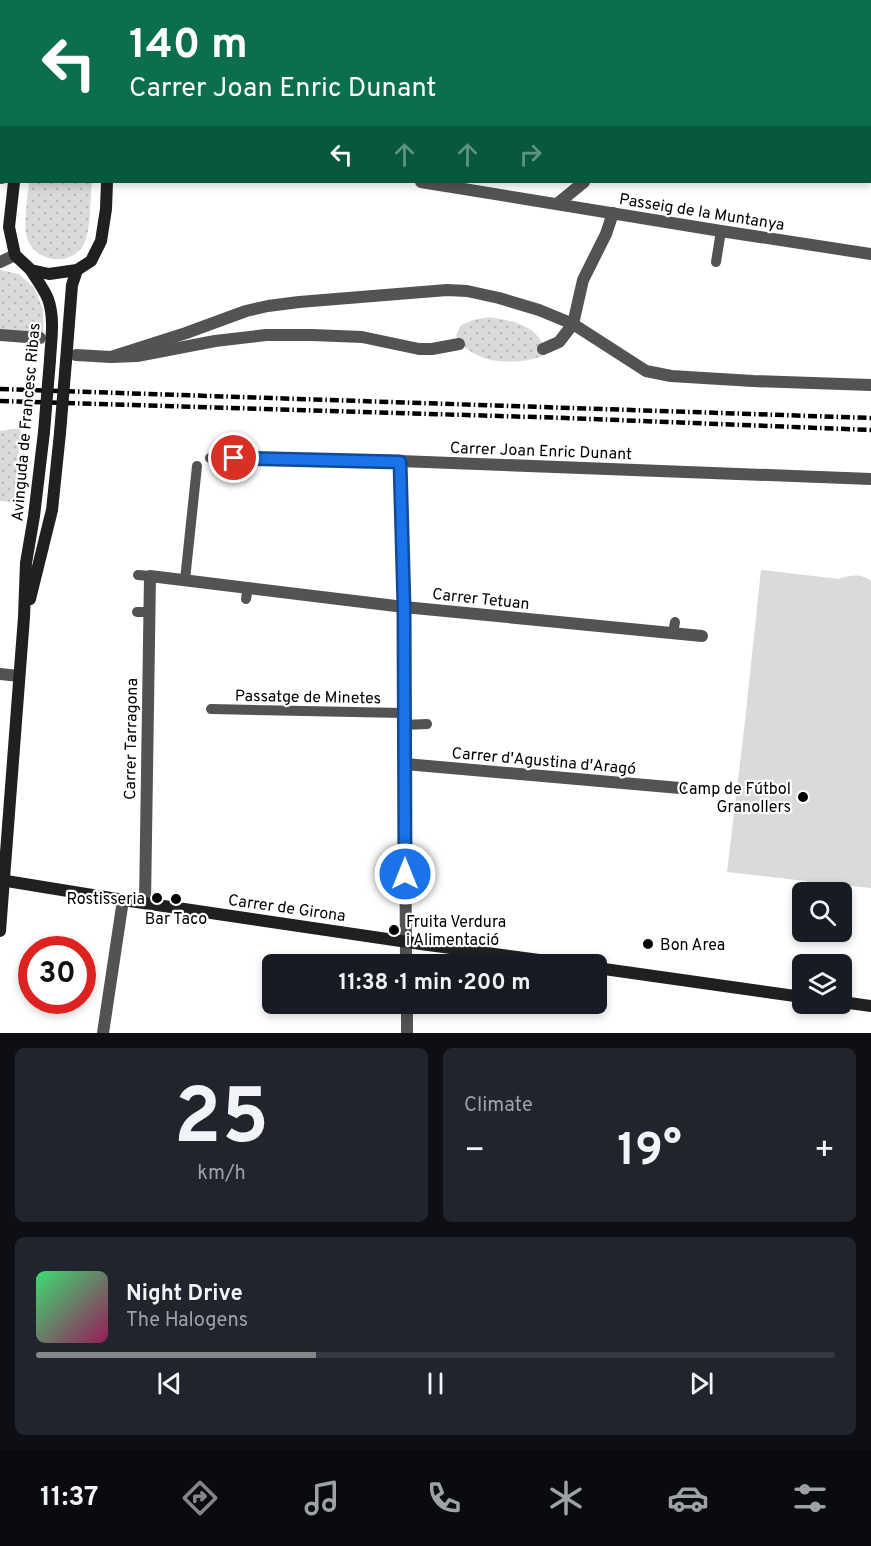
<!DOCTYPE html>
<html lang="en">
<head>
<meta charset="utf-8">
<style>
  body { margin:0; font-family:Overpass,sans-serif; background:#20242c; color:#f1f3f6; height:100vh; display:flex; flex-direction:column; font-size:22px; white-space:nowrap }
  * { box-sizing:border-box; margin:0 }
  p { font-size:20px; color:#9ea1a6 }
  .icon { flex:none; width:33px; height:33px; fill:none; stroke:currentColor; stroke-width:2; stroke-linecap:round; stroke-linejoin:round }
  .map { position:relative; height:1033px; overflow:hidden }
  .details { display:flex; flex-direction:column; gap:15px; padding:15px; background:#0d0f14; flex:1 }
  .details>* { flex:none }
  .top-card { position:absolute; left:0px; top:0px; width:872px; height:183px; box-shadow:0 3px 9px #0003; background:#0b6e4f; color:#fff; overflow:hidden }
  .controls { position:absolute; left:792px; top:882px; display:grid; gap:12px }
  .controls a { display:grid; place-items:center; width:60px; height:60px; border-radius:9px; background:#171b24; box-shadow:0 3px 9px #0003; font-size:30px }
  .speed { position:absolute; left:18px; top:936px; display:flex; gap:12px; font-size:30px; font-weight:700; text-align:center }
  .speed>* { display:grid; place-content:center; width:78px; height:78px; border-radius:50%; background:#171b24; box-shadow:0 3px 9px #0003; line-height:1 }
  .speed .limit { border:9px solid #d22; background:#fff; color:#111 }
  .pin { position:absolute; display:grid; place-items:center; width:51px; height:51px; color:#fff; margin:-26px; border:3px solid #fff; border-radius:50%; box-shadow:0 2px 6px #0007 }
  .me { position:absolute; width:66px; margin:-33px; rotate:0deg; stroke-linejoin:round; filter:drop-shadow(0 0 4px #0008) }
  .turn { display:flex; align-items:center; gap:21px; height:126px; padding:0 30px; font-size:27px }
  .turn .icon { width:78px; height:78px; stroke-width:2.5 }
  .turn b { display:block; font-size:42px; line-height:51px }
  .lanes { display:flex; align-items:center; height:57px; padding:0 30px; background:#0003; justify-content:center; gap:30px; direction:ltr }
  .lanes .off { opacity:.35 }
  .big { font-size:45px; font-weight:700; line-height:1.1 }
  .details .widget { flex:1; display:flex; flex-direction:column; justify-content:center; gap:9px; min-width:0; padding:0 21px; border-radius:9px; background:#20242c }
  .details .dial { align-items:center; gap:0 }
  .dial b { font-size:78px; line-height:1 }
  .song { display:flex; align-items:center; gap:18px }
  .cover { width:72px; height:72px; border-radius:9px; background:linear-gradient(135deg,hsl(140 70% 55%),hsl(330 70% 35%)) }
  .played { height:6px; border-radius:3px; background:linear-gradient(90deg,#858687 35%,#363941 35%) }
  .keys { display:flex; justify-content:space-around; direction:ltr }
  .heat { display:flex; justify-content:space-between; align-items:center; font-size:33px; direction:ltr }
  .details .tiles { flex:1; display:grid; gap:15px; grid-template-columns:1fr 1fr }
  .widget:last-child { grid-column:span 2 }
  .trip { position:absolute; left:262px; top:954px; width:345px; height:60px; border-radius:9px; background:#171b24; box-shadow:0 3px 9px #0003; font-weight:700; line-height:60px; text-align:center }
  .menu { display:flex; height:96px; justify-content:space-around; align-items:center; background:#090b0e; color:#9ea1a6 }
  .menu .icon { width:42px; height:42px }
  .menu .active { color:#858687 }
  .menu b { font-size:27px; color:#f1f3f6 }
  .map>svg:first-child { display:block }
  .grass { fill:url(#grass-dots) }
  .garden { fill:#dadada }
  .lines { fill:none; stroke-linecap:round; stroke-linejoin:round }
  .lane { stroke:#535353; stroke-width:10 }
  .street { stroke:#535353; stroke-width:12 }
  .secondary { stroke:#202020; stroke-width:12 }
  .rail { stroke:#000; stroke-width:4.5; stroke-dasharray:9 3 1.5 3; stroke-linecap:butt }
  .secondary-bridge { stroke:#202020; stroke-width:12 }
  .route-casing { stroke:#114b97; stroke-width:15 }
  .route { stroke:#1a73e8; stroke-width:10 }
  .poi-dot { fill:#000; stroke:#fff; stroke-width:2 }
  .labels { text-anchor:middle; stroke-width:4.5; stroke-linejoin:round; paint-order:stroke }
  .street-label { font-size:16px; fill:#000; stroke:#fff }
  .poi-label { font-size:16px; fill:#000; stroke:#fff; text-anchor:end }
</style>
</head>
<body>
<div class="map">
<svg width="871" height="1033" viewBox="0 0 871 1033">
  <defs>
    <pattern id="grass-dots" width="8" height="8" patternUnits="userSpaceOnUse" patternTransform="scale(1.5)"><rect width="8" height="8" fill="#dadada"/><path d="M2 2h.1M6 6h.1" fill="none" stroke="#b9b9b9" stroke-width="1.8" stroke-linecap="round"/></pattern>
  </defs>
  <rect width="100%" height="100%" fill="#fff"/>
  <g class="grass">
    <path d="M813,0H871V169L870,2H812Z"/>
    <path d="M29,182H92C90,198 91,227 85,242C73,268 35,263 27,238C23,224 28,196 29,182Z"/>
    <path d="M0,270L19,274L34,288L43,309L44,344L0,338Z"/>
    <path d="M489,317C507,320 531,323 541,341C543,344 543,351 544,355C525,363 503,364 484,358C475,355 467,349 459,344L456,335L461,325L473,320Z"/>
    <path d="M21,428L14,502L0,501V431Z"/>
  </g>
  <path class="garden" d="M761,570L839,579C848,575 862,573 871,581V888L841,885L832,889L812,886L806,881L727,872L745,721Z"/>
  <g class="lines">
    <g class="lane">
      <path d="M2,2L4,0"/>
      <path d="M0,112L2,113"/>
      <path d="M0,121L2,123"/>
      <path d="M870,178H871"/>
      <path d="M716,262L721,231"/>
      <path d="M210,458L400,461"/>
      <path d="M138,575L150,576"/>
      <path d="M185,580L197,466"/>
      <path d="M246,599L248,587"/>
      <path d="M137,612H149"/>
      <path d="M673,633L675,622"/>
      <path d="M211,709L403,713"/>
      <path d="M404,725L427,724"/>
    </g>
    <g class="street">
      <path d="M427,2L428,0"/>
      <path d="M811,2L813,0"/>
      <path d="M0,178H2"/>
      <path d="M421,182L721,231L871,254"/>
      <path d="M557,204L584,182"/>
      <path d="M0,262L15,255"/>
      <path d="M0,335L40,338"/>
      <path d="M543,349L559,342L573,324L583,280L606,234L613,213"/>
      <path d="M76,355L111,357L137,356L215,341L266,335H312L362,337L419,349H432L459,344"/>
      <path d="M111,357L186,333L246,311L268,306L299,302L447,290L467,291L499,298L539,310L573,324L646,371L671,376L753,381L871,385"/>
      <path d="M0,674L19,676"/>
      <path d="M405,764L680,788"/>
      <path d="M145,903L150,576L404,607L702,636"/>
      <path d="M406,964L404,607L400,461L871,479"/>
      <path d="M407,1004V1033"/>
      <path d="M103,1033L123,900"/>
    </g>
    <g class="secondary">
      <path d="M86,2L87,0"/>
      <path d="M103,2L104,0"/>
      <path d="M14,182L9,227L15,255L31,270L49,274L77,270L91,261L101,241L106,209L107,182"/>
      <path d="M31,270C36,279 44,289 48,299C55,319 51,340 50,360"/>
      <path d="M66,361L72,285L77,270"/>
      <path d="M30,599L52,510L60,433"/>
      <path d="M0,880L123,900L421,944L569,964"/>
      <path d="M0,931L24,617L26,563L34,516L44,432"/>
      <path d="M597,968L802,997"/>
      <path d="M842,1002L871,1006"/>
    </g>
    <g class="rail">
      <path d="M0,389L871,418"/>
      <path d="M0,401L566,418L871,430"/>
    </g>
    <g class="secondary-bridge">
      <path d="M44,432L50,360"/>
      <path d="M60,433L66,361"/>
    </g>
  </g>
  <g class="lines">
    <g class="route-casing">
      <path id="route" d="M234,458L400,462L404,607L405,874"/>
    </g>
    <use href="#route" class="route"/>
  </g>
  <g class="poi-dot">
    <circle cx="803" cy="797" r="6"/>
    <circle cx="157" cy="898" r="6"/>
    <circle cx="176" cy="899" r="6"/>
    <circle cx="394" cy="930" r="6"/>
    <circle cx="648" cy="944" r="6"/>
  </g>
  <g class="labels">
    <g class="street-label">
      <text transform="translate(702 211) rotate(9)" y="6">Passeig de la Muntanya</text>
      <text transform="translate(25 422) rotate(-85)" y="6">Avinguda de Francesc Ribas</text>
      <text transform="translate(541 450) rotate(2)" y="6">Carrer Joan Enric Dunant</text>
      <text transform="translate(481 598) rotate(6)" y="6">Carrer Tetuan</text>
      <text transform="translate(308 696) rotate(1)" y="6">Passatge de Minetes</text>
      <text transform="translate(130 739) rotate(-89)" y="6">Carrer Tarragona</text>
      <text transform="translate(544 760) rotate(5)" y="6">Carrer d'Agustina d'Aragó</text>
      <text transform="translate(287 907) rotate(8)" y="6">Carrer de Girona</text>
    </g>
    <g class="poi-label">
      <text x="791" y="794">Camp de Fútbol<tspan x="791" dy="18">Granollers</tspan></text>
      <text x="145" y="904">Rostisseria</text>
      <text x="176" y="924" text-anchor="middle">Bar Taco</text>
      <text x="406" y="927" text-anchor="start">Fruita Verdura<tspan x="406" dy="18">i Alimentació</tspan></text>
      <text x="660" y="950" text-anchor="start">Bon Area</text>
    </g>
  </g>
</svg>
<div class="controls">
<a><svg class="icon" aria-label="search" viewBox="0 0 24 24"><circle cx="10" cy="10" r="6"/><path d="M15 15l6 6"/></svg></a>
<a><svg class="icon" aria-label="layers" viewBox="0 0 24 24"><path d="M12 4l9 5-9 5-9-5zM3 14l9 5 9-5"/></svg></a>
</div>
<div class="speed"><div class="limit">30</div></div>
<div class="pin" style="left:234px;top:458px;background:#d93025"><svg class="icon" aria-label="arrive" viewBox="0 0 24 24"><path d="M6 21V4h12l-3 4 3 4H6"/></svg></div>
<svg class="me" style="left:405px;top:874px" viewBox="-20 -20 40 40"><circle r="17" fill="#1a73e8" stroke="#fff" stroke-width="3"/><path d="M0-11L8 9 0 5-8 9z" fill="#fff"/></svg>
<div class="trip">11:38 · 1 min · 200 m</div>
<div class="top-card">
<div class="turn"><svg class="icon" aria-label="left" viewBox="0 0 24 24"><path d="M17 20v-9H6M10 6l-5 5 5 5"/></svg><div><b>140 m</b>Carrer Joan Enric Dunant</div></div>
<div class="lanes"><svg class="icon" aria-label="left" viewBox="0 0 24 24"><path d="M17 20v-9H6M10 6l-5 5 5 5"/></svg><svg class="icon off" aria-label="ahead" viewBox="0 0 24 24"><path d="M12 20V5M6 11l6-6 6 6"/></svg><svg class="icon off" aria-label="ahead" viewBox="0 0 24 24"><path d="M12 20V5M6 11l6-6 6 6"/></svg><svg class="icon off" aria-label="right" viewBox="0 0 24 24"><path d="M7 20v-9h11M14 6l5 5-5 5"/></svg></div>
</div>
</div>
<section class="details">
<div class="tiles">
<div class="widget dial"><b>25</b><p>km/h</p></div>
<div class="widget"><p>Climate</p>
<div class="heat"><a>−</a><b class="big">19°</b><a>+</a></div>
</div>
<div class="widget">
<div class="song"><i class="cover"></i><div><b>Night Drive</b><p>The Halogens</p></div></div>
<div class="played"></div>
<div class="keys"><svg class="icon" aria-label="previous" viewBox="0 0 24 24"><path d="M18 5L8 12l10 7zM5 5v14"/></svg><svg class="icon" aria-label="pause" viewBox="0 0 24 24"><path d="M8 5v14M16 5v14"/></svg><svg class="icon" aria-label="next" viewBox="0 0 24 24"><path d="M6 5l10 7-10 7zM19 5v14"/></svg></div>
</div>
</div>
</section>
<nav class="menu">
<b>11:37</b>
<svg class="icon active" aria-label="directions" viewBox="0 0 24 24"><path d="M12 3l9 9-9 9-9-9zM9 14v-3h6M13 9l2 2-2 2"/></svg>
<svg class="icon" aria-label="music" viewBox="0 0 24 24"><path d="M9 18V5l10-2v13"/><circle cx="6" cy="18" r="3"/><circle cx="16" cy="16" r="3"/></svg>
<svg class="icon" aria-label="phone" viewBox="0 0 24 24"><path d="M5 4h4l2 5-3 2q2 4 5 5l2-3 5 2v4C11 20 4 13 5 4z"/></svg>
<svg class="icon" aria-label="climate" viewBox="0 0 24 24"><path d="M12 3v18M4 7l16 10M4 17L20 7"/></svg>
<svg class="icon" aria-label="car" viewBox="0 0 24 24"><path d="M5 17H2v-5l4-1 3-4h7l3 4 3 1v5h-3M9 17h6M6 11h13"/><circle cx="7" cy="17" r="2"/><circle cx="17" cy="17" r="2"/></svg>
<svg class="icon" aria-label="filters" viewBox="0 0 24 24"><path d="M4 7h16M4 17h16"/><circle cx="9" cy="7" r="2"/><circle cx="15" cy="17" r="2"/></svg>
</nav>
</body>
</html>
